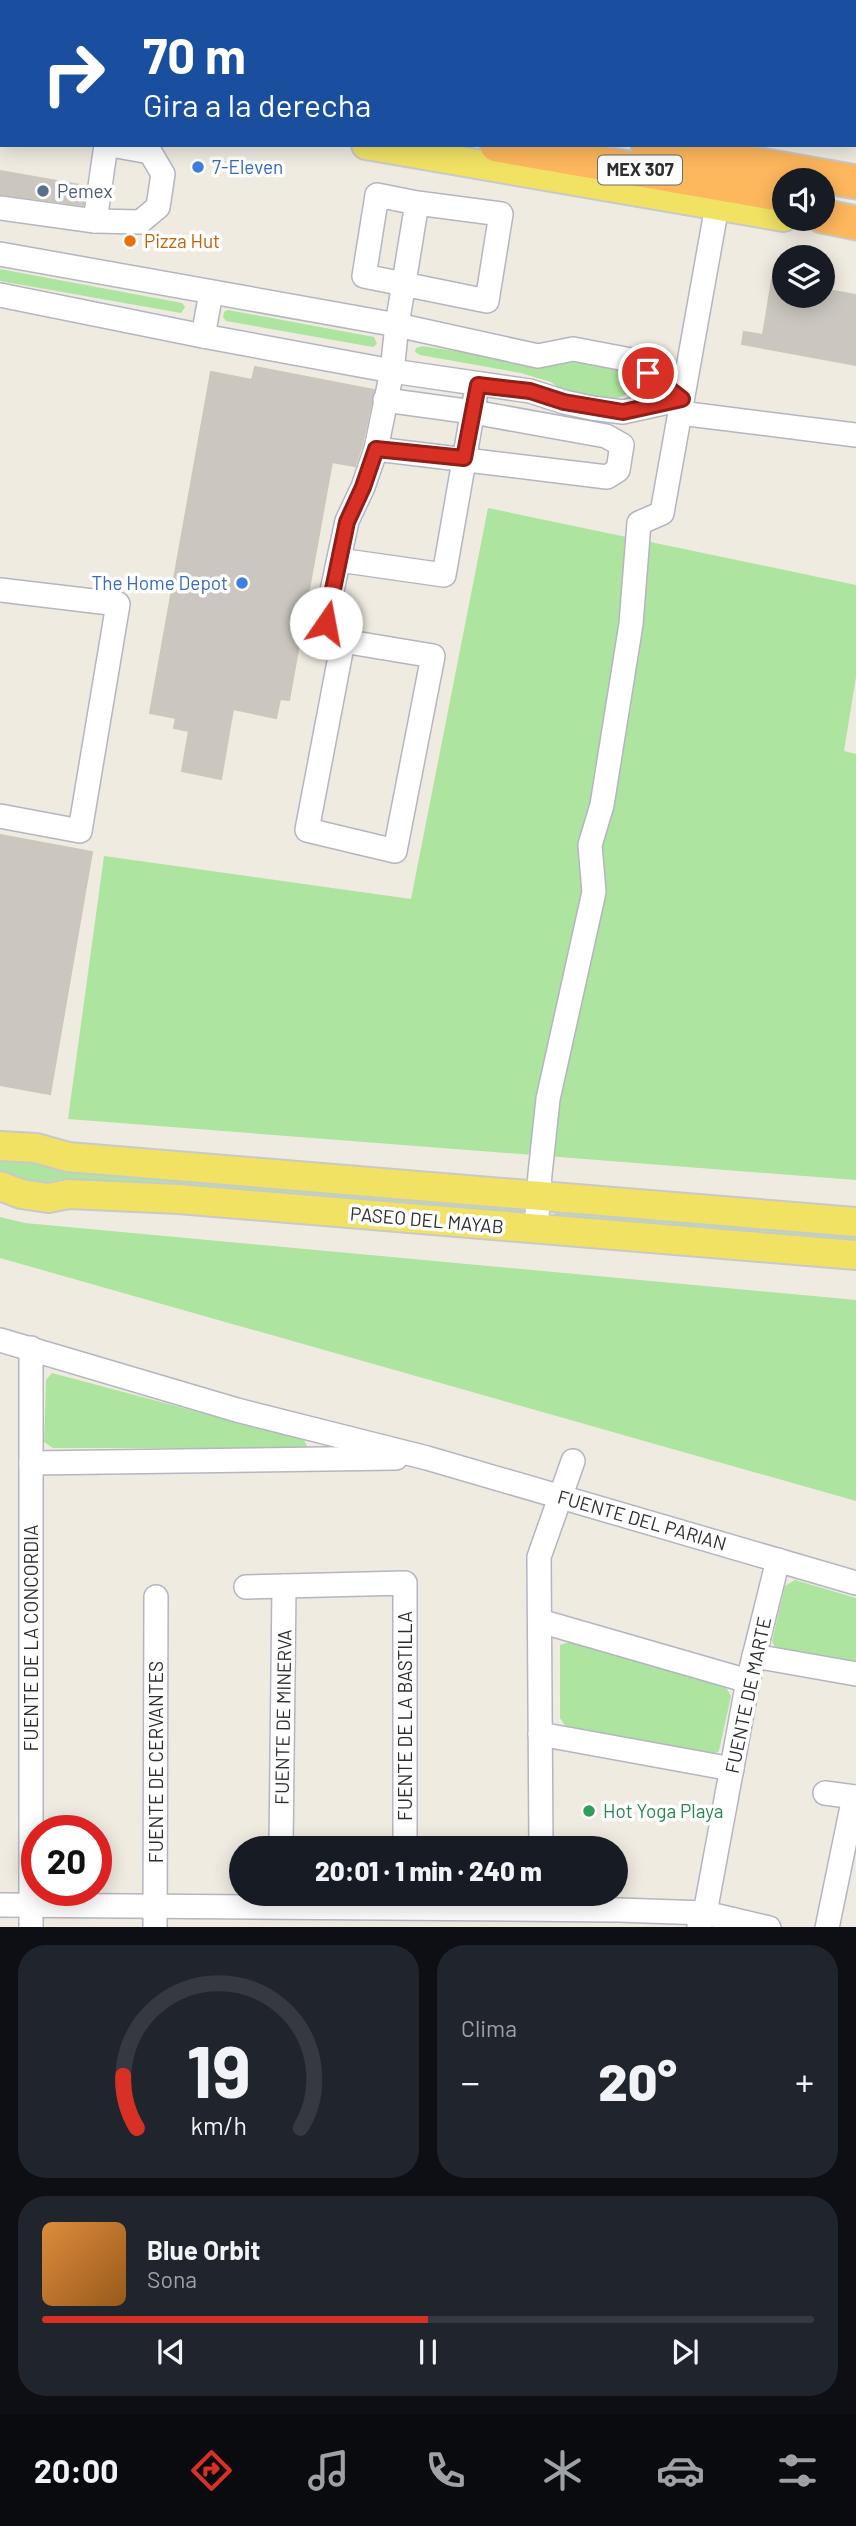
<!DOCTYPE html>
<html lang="es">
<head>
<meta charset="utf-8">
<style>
  body { margin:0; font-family:Barlow,sans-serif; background:#20242c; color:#f1f3f6; height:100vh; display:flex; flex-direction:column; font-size:26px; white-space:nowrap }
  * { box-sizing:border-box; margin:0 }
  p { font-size:23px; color:#9ea1a6 }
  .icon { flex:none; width:38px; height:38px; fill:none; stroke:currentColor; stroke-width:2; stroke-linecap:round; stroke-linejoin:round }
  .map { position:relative; height:1927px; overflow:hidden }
  .side { display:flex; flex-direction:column; gap:18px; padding:18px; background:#0d0f14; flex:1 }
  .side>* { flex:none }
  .hud { position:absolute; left:0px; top:0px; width:858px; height:147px; box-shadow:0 4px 18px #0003; background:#1a4fa0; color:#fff; overflow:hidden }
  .fabs { position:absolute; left:772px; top:168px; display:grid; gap:14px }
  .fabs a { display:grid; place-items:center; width:63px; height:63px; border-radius:50%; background:#171b24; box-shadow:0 4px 18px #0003; font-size:35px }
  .speed { position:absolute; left:21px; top:1815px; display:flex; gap:14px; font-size:35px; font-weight:700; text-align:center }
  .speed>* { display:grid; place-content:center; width:91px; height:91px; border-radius:50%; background:#171b24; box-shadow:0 4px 18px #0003; line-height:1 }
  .speed .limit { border:10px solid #d22; background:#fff; color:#111 }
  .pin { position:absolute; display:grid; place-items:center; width:60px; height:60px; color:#fff; margin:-30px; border:4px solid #fff; border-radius:50%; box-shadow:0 2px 7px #0007 }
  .me { position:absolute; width:77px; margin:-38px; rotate:12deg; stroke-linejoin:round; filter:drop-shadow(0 0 5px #0008) }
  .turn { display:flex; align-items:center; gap:24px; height:147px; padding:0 28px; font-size:32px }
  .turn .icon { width:91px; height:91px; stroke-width:2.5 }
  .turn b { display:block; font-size:49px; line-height:60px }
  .big { font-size:52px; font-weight:800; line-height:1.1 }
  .side .tile { flex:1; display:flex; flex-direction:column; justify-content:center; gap:10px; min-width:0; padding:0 24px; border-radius:28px; background:#20242c }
  .side .dial { align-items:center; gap:0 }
  .dial svg { height:182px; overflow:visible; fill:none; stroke:#363941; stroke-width:7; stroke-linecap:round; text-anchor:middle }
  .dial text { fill:#f1f3f6; stroke:none }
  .song { display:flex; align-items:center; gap:21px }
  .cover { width:84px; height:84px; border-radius:10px; background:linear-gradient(135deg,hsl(30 70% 55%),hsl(30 70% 35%)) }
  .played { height:7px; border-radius:4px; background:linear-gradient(90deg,#d93025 50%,#363941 50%) }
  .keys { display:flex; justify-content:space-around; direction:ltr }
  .heat { display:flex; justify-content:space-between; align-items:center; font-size:38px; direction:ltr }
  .side .tiles { flex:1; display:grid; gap:18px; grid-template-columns:1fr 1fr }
  .tile:last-child { grid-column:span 2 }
  .trip { position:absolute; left:229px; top:1836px; width:399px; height:70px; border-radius:35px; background:#171b24; box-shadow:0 4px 18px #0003; font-weight:800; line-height:70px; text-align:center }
  .tabs { display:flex; height:112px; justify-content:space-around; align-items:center; background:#090b0e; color:#9ea1a6 }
  .tabs .icon { width:49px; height:49px }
  .tabs .active { color:#d93025 }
  .tabs b { font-size:32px; color:#f1f3f6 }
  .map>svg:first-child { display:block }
  .green { fill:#ade49f }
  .building { fill:#cbc7c0; stroke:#cbc7ba; stroke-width:2 }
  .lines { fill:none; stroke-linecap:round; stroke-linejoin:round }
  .minor-casing { stroke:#b4b5c1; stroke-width:26 }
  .major-casing { stroke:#c9c9c9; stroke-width:32 }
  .highway-casing { stroke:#c9c9c9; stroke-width:37 }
  .minor { stroke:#fff; stroke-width:23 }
  .major { stroke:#f1e264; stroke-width:28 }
  .highway { stroke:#fdb75d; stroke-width:33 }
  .route-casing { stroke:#8d1f18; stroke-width:18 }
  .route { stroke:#d93025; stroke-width:12 }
  .shop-dot { fill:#3f7fe0; stroke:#fff; stroke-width:2.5 }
  .service-dot { fill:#5c6f8a; stroke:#fff; stroke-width:2.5 }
  .food-dot { fill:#e8710a; stroke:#fff; stroke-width:2.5 }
  .leisure-dot { fill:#2e9e5b; stroke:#fff; stroke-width:2.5 }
  .labels { text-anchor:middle; stroke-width:7; stroke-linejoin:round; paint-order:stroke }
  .shield { fill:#fff; stroke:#6d6d6d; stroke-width:2 }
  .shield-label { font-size:18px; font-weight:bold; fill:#2e2e2e }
  .shop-label { font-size:19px; fill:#366cbe; stroke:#fff; text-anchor:start }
  .service-label { font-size:19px; fill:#4e5e75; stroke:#fff; text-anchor:start }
  .food-label { font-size:19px; fill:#c56008; stroke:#fff; text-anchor:start }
  .street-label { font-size:19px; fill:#2e2e2e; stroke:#fff }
  .leisure-label { font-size:19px; fill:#27864d; stroke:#fff; text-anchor:start }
</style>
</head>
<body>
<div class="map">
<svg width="856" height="1928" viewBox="0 0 856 1928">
  <rect width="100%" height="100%" fill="#efebe1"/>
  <g class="green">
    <path d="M0,269L182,303L185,307L181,313L0,281Z"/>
    <path d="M228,310L374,337L377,344L373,347L226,321L223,317L224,312Z"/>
    <path d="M422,346L528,362L573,355L619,363L636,378L634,391L611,401L566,393L551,382L521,373L420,355L415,352L416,348Z"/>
    <path d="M488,508L856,585V677L844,751L856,754V1180L68,1119L104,856L411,899Z"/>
    <path d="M19,1158L529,1207V1216L62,1179L32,1185L0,1171V1161L7,1162Z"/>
    <path d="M558,1210L856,1234V1242L558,1218L554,1213Z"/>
    <path d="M0,1217L25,1223L856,1300V1501L0,1258Z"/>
    <path d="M52,1373L304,1440L308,1448H53L44,1442L46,1380Z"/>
    <path d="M795,1580L856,1598V1664L776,1650L772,1641L785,1586Z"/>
    <path d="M569,1642L724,1684L731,1696L719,1751L712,1755L567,1729L560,1718V1645Z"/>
  </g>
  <g class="building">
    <path d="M0,171L86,186L83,205L0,194Z"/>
    <path d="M772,280L784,282V296H822V289L856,295V365L742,344L744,332L763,335Z"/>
    <path d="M255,367L374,390L362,445L355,466L332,462L289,700L280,699L276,718L233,709L221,779L182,771L189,731L174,728L176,718L150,713L211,372L252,380Z"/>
    <path d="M0,835L92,852L50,1094L0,1085Z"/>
  </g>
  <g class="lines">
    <g class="minor-casing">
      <g id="minor">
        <path d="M766,0L776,2"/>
        <path d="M85,2V0"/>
        <path d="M227,2V0"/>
        <path d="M365,2L366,0"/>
        <path d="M505,2L506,0"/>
        <path d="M645,2V0"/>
        <path d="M0,126H2"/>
        <path d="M0,208L95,221L106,145"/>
        <path d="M95,221L140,222L158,207L163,174L150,152L111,145"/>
        <path d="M0,254L397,325L538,356L573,349L631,360L682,399"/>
        <path d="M0,295L203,336L392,371L530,391L564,402L592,408L623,412L682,399"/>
        <path d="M203,336L211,293"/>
        <path d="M680,413L856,435"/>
        <path d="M376,449L607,477L618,470L622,445L606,436L473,412L385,400"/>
        <path d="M339,560L444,575L475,398"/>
        <path d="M0,590L118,604L80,831L0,816"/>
        <path d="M343,641L433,656L395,851L307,830L343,641L325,623L347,521L363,487L376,449L392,371L397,325L417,203L501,214L487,301L364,276L377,195L417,203"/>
        <path d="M536,1229L540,1174L548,1099L594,892L590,845L602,805L631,624L639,523L662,513L717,206"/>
        <path d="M0,1340L237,1410L427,1458L856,1583"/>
        <path d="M31,1348V1928"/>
        <path d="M31,1463L396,1458"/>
        <path d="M246,1587L405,1583V1848"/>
        <path d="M540,1621L748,1681"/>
        <path d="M754,1656L856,1674"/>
        <path d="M540,1734L732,1769"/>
        <path d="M825,1793L856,1797"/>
        <path d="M281,1848L284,1586"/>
        <path d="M541,1848L539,1557L573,1461"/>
        <path d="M0,1905L619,1910L705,1913L769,1928"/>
        <path d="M699,1926L705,1913L748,1681L778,1560"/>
        <path d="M155,1928L156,1597"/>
        <path d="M827,1928L854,1797"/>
      </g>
    </g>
    <g class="major-casing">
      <g id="major">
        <path d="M0,4H2"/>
        <path d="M0,80L2,81"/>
        <path d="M366,145L784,217"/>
        <path d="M0,1146L36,1148L68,1157L856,1222"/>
        <path d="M0,1186L21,1194L48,1198L69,1194L178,1199L856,1255"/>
      </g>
    </g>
    <g class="highway-casing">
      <g id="highway">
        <path d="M0,30L2,31"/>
        <path d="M0,60H2"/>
        <path d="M497,145L784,195"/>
        <path d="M648,145L856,182"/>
        <path d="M822,216L856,223"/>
      </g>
    </g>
    <use href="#minor" class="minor"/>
    <use href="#major" class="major"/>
    <use href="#highway" class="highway"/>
  </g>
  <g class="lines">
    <g class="route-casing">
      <path id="route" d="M326,623L347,522L363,487L376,449L464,458L478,385L530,391L564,402L623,412L682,399L648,373"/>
    </g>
    <use href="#route" class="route"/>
  </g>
  <g class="shop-dot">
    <circle cx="198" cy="167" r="7"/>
    <circle cx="242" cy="583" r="7"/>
  </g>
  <circle class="service-dot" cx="43" cy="191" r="7"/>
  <circle class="food-dot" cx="130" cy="241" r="7"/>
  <circle class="leisure-dot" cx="589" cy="1811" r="7"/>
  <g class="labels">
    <rect class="shield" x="598" y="155.5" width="84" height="29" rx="5"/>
    <g class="shield-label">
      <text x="640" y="176">MEX 307</text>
    </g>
    <g class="shop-label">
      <text x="212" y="174">7-Eleven</text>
      <text x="228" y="590" text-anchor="end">The Home Depot</text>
    </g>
    <g class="service-label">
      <text x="57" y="198">Pemex</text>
    </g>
    <g class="food-label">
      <text x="144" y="248">Pizza Hut</text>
    </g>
    <g class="street-label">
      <text transform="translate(427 1220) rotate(5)" y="7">PASEO DEL MAYAB</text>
      <text transform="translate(642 1520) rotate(16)" y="7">FUENTE DEL PARIAN</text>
      <text transform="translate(31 1638) rotate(-90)" y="7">FUENTE DE LA CONCORDIA</text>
      <text transform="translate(748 1695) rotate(-78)" y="7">FUENTE DE MARTE</text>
      <text transform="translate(405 1716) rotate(-90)" y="7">FUENTE DE LA BASTILLA</text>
      <text transform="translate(283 1717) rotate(-89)" y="7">FUENTE DE MINERVA</text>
      <text transform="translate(156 1762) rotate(-90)" y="7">FUENTE DE CERVANTES</text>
    </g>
    <g class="leisure-label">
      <text x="603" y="1818">Hot Yoga Playa</text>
    </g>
  </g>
</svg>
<div class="fabs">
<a><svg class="icon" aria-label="sound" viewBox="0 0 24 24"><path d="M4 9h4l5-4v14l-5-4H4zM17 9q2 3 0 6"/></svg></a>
<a><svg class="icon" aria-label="layers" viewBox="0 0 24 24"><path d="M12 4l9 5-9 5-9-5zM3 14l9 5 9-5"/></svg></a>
</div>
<div class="speed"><div class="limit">20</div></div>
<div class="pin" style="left:648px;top:373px;background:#d93025"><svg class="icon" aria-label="arrive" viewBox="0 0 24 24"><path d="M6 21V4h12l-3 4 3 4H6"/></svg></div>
<svg class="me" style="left:326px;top:623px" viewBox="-20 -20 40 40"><circle r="19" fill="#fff"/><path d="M0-13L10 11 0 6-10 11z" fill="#d93025"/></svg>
<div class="trip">20:01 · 1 min · 240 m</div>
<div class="hud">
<div class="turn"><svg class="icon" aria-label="right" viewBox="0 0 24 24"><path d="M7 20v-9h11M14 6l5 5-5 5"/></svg><div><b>70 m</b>Gira a la derecha</div></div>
</div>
</div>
<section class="side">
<div class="tiles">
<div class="tile dial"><svg viewBox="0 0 100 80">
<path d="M14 69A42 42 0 1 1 86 69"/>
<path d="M14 69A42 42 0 0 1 8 46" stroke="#d93025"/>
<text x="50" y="56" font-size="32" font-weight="700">19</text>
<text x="50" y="72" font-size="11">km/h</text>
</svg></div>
<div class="tile"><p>Clima</p>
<div class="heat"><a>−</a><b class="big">20°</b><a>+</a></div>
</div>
<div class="tile">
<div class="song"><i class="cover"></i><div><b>Blue Orbit</b><p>Sona</p></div></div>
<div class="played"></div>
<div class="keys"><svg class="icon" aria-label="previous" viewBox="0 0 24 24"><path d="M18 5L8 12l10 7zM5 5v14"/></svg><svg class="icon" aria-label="pause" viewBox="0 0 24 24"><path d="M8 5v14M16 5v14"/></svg><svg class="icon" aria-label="next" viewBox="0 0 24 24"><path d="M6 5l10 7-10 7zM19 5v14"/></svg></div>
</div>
</div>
</section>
<nav class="tabs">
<b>20:00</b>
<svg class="icon active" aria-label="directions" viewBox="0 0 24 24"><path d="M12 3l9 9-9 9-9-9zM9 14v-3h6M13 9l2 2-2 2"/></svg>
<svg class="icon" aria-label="music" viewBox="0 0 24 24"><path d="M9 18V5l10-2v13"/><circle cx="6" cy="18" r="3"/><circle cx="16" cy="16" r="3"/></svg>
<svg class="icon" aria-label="phone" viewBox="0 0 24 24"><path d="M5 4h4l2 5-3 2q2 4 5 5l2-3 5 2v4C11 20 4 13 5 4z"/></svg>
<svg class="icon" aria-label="climate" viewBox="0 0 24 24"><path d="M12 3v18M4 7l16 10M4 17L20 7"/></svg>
<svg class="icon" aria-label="car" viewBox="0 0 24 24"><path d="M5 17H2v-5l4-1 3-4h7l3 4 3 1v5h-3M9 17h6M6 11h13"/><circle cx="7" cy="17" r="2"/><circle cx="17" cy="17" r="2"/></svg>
<svg class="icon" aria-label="filters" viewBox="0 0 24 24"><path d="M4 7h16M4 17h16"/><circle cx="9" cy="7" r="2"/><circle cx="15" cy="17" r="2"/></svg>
</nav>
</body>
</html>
